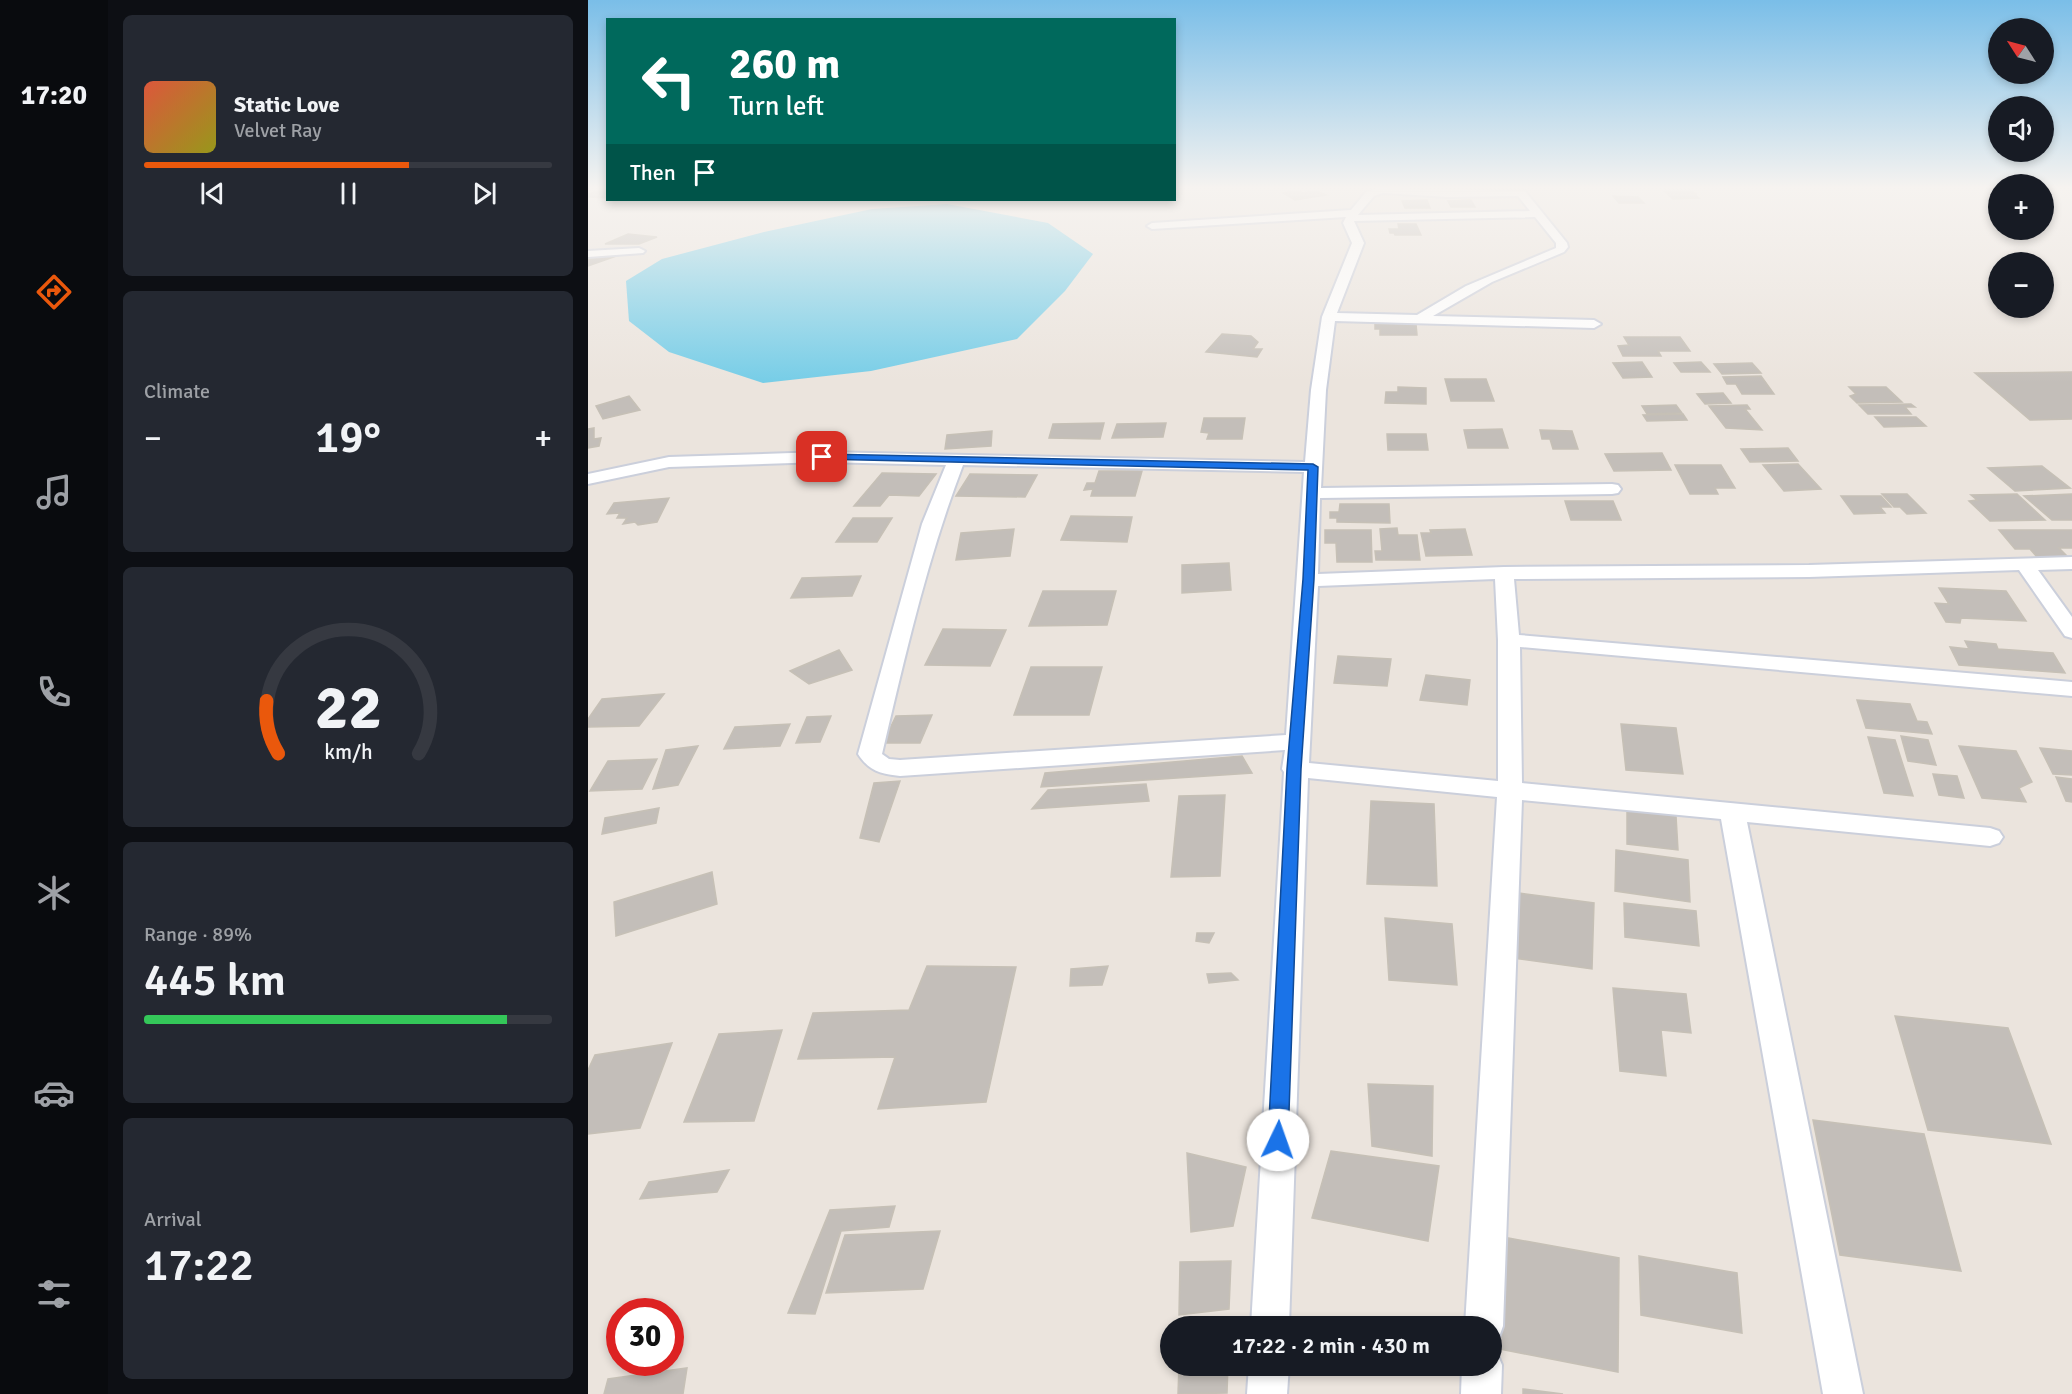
<!DOCTYPE html>
<html lang="en">
<head>
<meta charset="utf-8">
<style>
  body { margin:0; font-family:Signika,sans-serif; background:#242831; color:#f1f3f6; height:100vh; display:flex; flex-direction:column; font-size:22px; white-space:nowrap }
  * { box-sizing:border-box; margin:0 }
  p { font-size:20px; color:#9ea1a6 }
  .icon { flex:none; width:33px; height:33px; fill:none; stroke:currentColor; stroke-width:2; stroke-linecap:round; stroke-linejoin:round }
  .map { position:relative; flex:1; overflow:hidden }
  .sheet { display:flex; flex-direction:column; gap:15px; padding:15px; background:#0d0f14; width:480px }
  .sheet>* { flex:none }
  .top-card { position:absolute; left:18px; top:18px; width:570px; height:183px; border-radius:0px; box-shadow:0 3px 9px #0003; background:#00695c; color:#fff; overflow:hidden }
  .needle { width:39px; rotate:306deg }
  .fabs { position:absolute; left:1400px; top:18px; display:grid; gap:12px }
  .fabs a { display:grid; place-items:center; width:66px; height:66px; border-radius:50%; background:#171b24; box-shadow:0 3px 9px #0003; font-size:30px }
  .speed { position:absolute; left:18px; top:1298px; display:flex; gap:12px; font-size:30px; font-weight:700; text-align:center }
  .speed>* { display:grid; place-content:center; width:78px; height:78px; border-radius:50%; background:#171b24; box-shadow:0 3px 9px #0003; line-height:1 }
  .speed .limit { border:9px solid #d22; background:#fff; color:#111 }
  .pin { position:absolute; display:grid; place-items:center; width:51px; height:51px; color:#fff; margin:-26px; border-radius:12px; box-shadow:0 3px 9px #0006 }
  .me { position:absolute; width:66px; margin:-33px; rotate:3deg; stroke-linejoin:round; filter:drop-shadow(0 0 4px #0008) }
  .turn { display:flex; align-items:center; gap:21px; height:126px; padding:0 24px; font-size:27px }
  .turn .icon { width:78px; height:78px; stroke-width:2.5 }
  .turn b { display:block; font-size:42px; line-height:51px }
  .then { display:flex; align-items:center; height:57px; padding:0 24px; background:#0003; gap:12px; font-size:22px }
  .big { font-size:45px; font-weight:600; line-height:1.1 }
  .sheet .card { flex:1; display:flex; flex-direction:column; justify-content:center; gap:9px; min-width:0; padding:0 21px; border-radius:9px; background:#242831 }
  .sheet .dial { align-items:center; gap:0 }
  .dial svg { height:156px; overflow:visible; fill:none; stroke:#363941; stroke-width:7; stroke-linecap:round; text-anchor:middle }
  .dial text { fill:#f1f3f6; stroke:none }
  .song { display:flex; align-items:center; gap:18px }
  .cover { width:72px; height:72px; border-radius:9px; background:linear-gradient(135deg,hsl(10 70% 55%),hsl(60 70% 35%)) }
  .played { height:6px; border-radius:3px; background:linear-gradient(90deg,#ea580c 65%,#363941 65%) }
  .keys { display:flex; justify-content:space-around; direction:ltr }
  .heat { display:flex; justify-content:space-between; align-items:center; font-size:33px; direction:ltr }
  .charge { height:9px; border-radius:4px; background:linear-gradient(90deg,#34c759 89%,#363941 0) }
  .trip { position:absolute; left:572px; top:1316px; width:342px; height:60px; border-radius:30px; background:#171b24; box-shadow:0 3px 9px #0003; font-weight:600; line-height:60px; text-align:center }
  main { display:flex; flex:1; min-height:0 }
  .tabs { display:flex; flex-direction:column; width:108px; justify-content:space-around; align-items:center; background:#090b0e; color:#9ea1a6 }
  .tabs .icon { width:42px; height:42px }
  .tabs .current { color:#ea580c }
  .tabs b { font-size:27px; color:#f1f3f6 }
  .map>svg:first-child { display:block }
  .water { fill:#76cde7 }
  .building { fill:#c3beb9; stroke:#c6c0b6; stroke-width:1.5 }
  .lines { fill:none; stroke-linecap:round; stroke-linejoin:round }
  .minor-casing { stroke:#cbcfdb; stroke-width:4 }
  .minor { fill:#fff; fill-rule:evenodd }
  .route { fill:#1a73e8; stroke:#114b97; stroke-width:1.5 }
</style>
</head>
<body>
<main>
<nav class="tabs">
<b>17:20</b>
<svg class="icon current" aria-label="directions" viewBox="0 0 24 24"><path d="M12 3l9 9-9 9-9-9zM9 14v-3h6M13 9l2 2-2 2"/></svg>
<svg class="icon" aria-label="music" viewBox="0 0 24 24"><path d="M9 18V5l10-2v13"/><circle cx="6" cy="18" r="3"/><circle cx="16" cy="16" r="3"/></svg>
<svg class="icon" aria-label="phone" viewBox="0 0 24 24"><path d="M5 4h4l2 5-3 2q2 4 5 5l2-3 5 2v4C11 20 4 13 5 4z"/></svg>
<svg class="icon" aria-label="climate" viewBox="0 0 24 24"><path d="M12 3v18M4 7l16 10M4 17L20 7"/></svg>
<svg class="icon" aria-label="car" viewBox="0 0 24 24"><path d="M5 17H2v-5l4-1 3-4h7l3 4 3 1v5h-3M9 17h6M6 11h13"/><circle cx="7" cy="17" r="2"/><circle cx="17" cy="17" r="2"/></svg>
<svg class="icon" aria-label="filters" viewBox="0 0 24 24"><path d="M4 7h16M4 17h16"/><circle cx="9" cy="7" r="2"/><circle cx="15" cy="17" r="2"/></svg>
</nav>
<section class="sheet">
<div class="card">
<div class="song"><i class="cover"></i><div><b>Static Love</b><p>Velvet Ray</p></div></div>
<div class="played"></div>
<div class="keys"><svg class="icon" aria-label="previous" viewBox="0 0 24 24"><path d="M18 5L8 12l10 7zM5 5v14"/></svg><svg class="icon" aria-label="pause" viewBox="0 0 24 24"><path d="M8 5v14M16 5v14"/></svg><svg class="icon" aria-label="next" viewBox="0 0 24 24"><path d="M6 5l10 7-10 7zM19 5v14"/></svg></div>
</div>
<div class="card"><p>Climate</p>
<div class="heat"><a>−</a><b class="big">19°</b><a>+</a></div>
</div>
<div class="card dial"><svg viewBox="0 0 100 80">
<path d="M14 69A42 42 0 1 1 86 69"/>
<path d="M14 69A42 42 0 0 1 8 42" stroke="#ea580c"/>
<text x="50" y="56" font-size="32" font-weight="700">22</text>
<text x="50" y="72" font-size="11">km/h</text>
</svg></div>
<div class="card"><p>Range · 89%</p><b class="big">445 km</b><div class="charge"></div></div>
<div class="card"><p>Arrival</p><b class="big">17:22</b></div>
</section>
<div class="map">
<svg width="1484" height="1394" viewBox="0 0 1484 1394">
  <rect width="100%" height="100%" fill="#ebe4dd"/>
  <path class="water" d="M359,204L460,223L505,254L477,291L429,339L283,371L175,383L81,352L41,321L38,281L74,259L176,232L284,209Z"/>
  <g class="building">
    <path d="M20,188V198L0,197V194Z"/>
    <path d="M1075,190H1101L1109,194H1106L1111,198L1085,199Z"/>
    <path d="M710,191L714,193L729,191L738,195L707,200L695,193Z"/>
    <path d="M1025,196L1050,197L1056,203H1031Z"/>
    <path d="M839,200L842,208H817L814,201Z"/>
    <path d="M883,200L887,207H863L860,201Z"/>
    <path d="M810,224H828L833,235H807L806,233H802L801,229H811Z"/>
    <path d="M40,234L69,237L51,244H17Z"/>
    <path d="M12,254H34L0,266V260Z"/>
    <path d="M787,324H828L829,335H792V329H787Z"/>
    <path d="M634,334L663,336L670,342L665,349H674L669,357L618,352Z"/>
    <path d="M1036,337H1092L1102,351H1070L1073,356H1035L1030,346L1041,345Z"/>
    <path d="M1054,362L1064,377L1035,378L1025,363Z"/>
    <path d="M1113,362L1122,372H1093L1086,363Z"/>
    <path d="M1164,363L1173,373L1134,374L1126,364Z"/>
    <path d="M1484,372V419L1442,420L1387,373Z"/>
    <path d="M1173,376L1186,394H1154L1148,384H1139L1135,377Z"/>
    <path d="M857,379H898L906,401H863Z"/>
    <path d="M810,387L838,388V404L797,403L798,392H810Z"/>
    <path d="M1261,387H1298L1314,402L1269,403L1262,396L1268,394Z"/>
    <path d="M1135,393L1143,403L1117,404L1109,394Z"/>
    <path d="M41,396L52,410L15,419L8,406Z"/>
    <path d="M1323,404L1327,407H1317L1323,414H1280L1271,405Z"/>
    <path d="M1088,405L1094,413L1059,414L1054,406Z"/>
    <path d="M1159,405L1162,409H1157L1174,430L1138,428L1121,406Z"/>
    <path d="M1095,414L1099,420L1059,421L1055,415Z"/>
    <path d="M1287,417H1328L1338,426L1296,427Z"/>
    <path d="M616,418H657L654,439H619L621,433L613,432Z"/>
    <path d="M516,423L512,439L461,438L465,424Z"/>
    <path d="M578,423L575,437L524,438L529,424Z"/>
    <path d="M6,428V439L13,438L11,446L0,448V429Z"/>
    <path d="M914,429L920,448H880L876,430Z"/>
    <path d="M952,430L984,431L990,449H965L962,439H954Z"/>
    <path d="M404,431L403,446L357,449L359,435Z"/>
    <path d="M799,434H838L840,450H800Z"/>
    <path d="M1200,448L1210,461L1162,462L1153,449Z"/>
    <path d="M1074,453L1083,470L1026,471L1017,454Z"/>
    <path d="M1210,464L1233,489L1196,491L1175,465Z"/>
    <path d="M1087,465H1133L1147,488H1127L1130,494H1102Z"/>
    <path d="M1454,466L1482,488L1427,491L1400,468Z"/>
    <path d="M511,471H554L547,496H503L505,489L496,490L499,483H507Z"/>
    <path d="M294,473L348,474L331,496L301,495L292,506H266Z"/>
    <path d="M382,474L449,475L437,497L368,496Z"/>
    <path d="M1294,494H1319L1338,513L1319,514L1312,507H1306Z"/>
    <path d="M1429,494L1457,520L1402,521L1381,501L1389,500L1383,495Z"/>
    <path d="M1484,494V520H1464L1436,496Z"/>
    <path d="M1253,496H1293L1303,507H1292L1297,513L1266,514Z"/>
    <path d="M81,498L69,522L50,525L47,522L35,524L39,518H29L32,513L19,514L26,503Z"/>
    <path d="M977,501H1025L1033,520H983Z"/>
    <path d="M752,504H801L802,523L749,522V518H742V512H751Z"/>
    <path d="M483,516L544,517L539,542L473,540Z"/>
    <path d="M265,518H304L289,542H248Z"/>
    <path d="M809,528L810,535H829L832,560H788L787,551H794L792,529Z"/>
    <path d="M426,529L422,556L368,560L373,533Z"/>
    <path d="M877,529L884,555L838,556L833,533H843L842,530Z"/>
    <path d="M737,530H783L784,562H749L748,543H737Z"/>
    <path d="M1411,530H1484V548H1471L1480,557H1449L1442,549H1427Z"/>
    <path d="M641,563L643,590L594,593V565Z"/>
    <path d="M273,576L264,596L203,598L214,578Z"/>
    <path d="M1351,588L1418,591L1438,621L1373,618L1372,623L1358,622L1347,603L1361,604Z"/>
    <path d="M455,591H528L519,625L441,626Z"/>
    <path d="M355,629L418,630L402,666L337,665Z"/>
    <path d="M1377,641L1408,644L1410,649L1465,653L1477,673L1371,665L1362,647L1381,649Z"/>
    <path d="M251,650L264,670L221,684L202,671Z"/>
    <path d="M750,656L803,659L799,686L746,683Z"/>
    <path d="M443,667H514L501,715H426Z"/>
    <path d="M838,675L882,680L879,705L832,700Z"/>
    <path d="M76,694L51,726L0,727V719L14,699Z"/>
    <path d="M1269,700L1322,704L1329,721L1339,722L1344,734L1278,728Z"/>
    <path d="M344,715L332,743H295L308,716Z"/>
    <path d="M243,716L232,742L208,743L219,717Z"/>
    <path d="M202,724L192,746L136,749L147,727Z"/>
    <path d="M1033,724L1088,728L1095,774L1038,770Z"/>
    <path d="M1313,736L1340,740L1348,765L1320,761Z"/>
    <path d="M1280,737L1307,740L1325,796L1296,793Z"/>
    <path d="M110,746L90,785L65,789L78,750Z"/>
    <path d="M1371,746L1428,751L1444,782L1431,788L1438,802L1394,798Z"/>
    <path d="M1452,748L1484,751V775L1465,774Z"/>
    <path d="M654,756L664,773L453,787L457,773Z"/>
    <path d="M69,759L54,789L2,791L20,761Z"/>
    <path d="M1345,774L1369,776L1376,798L1351,795Z"/>
    <path d="M1468,777L1484,779V802L1478,801Z"/>
    <path d="M312,781L291,842L272,838L286,783Z"/>
    <path d="M558,784L561,801L444,809L460,790Z"/>
    <path d="M637,795L632,876L583,877L591,796Z"/>
    <path d="M783,801L846,804L849,886L779,884Z"/>
    <path d="M71,808L68,823L14,834L17,818Z"/>
    <path d="M1039,810L1088,816L1090,850L1039,844Z"/>
    <path d="M1028,850L1100,860L1102,902L1027,891Z"/>
    <path d="M124,872L129,904L28,936L26,902Z"/>
    <path d="M931,893L1006,903L1004,969L925,958Z"/>
    <path d="M1036,903L1108,911L1111,946L1037,937Z"/>
    <path d="M797,918L864,924L869,985L801,980Z"/>
    <path d="M609,933H626L621,943L608,941Z"/>
    <path d="M339,966L428,967L398,1102L290,1109L307,1057L210,1059L225,1013L321,1010Z"/>
    <path d="M520,966L514,985L482,986L483,969Z"/>
    <path d="M643,973L650,980L621,983L619,974Z"/>
    <path d="M1025,988L1098,994L1103,1033L1073,1030L1078,1076L1032,1071Z"/>
    <path d="M1307,1016L1420,1028L1463,1144L1340,1130Z"/>
    <path d="M194,1030L166,1121L96,1122L131,1034Z"/>
    <path d="M84,1043L52,1128L0,1134V1070L7,1055Z"/>
    <path d="M780,1084L845,1086L844,1156L784,1146Z"/>
    <path d="M1225,1120L1336,1134L1373,1271L1252,1255Z"/>
    <path d="M743,1151L851,1166L840,1241L724,1218Z"/>
    <path d="M599,1153L658,1167L645,1226L603,1232Z"/>
    <path d="M141,1170L129,1192L52,1199L61,1182Z"/>
    <path d="M307,1206L301,1227L253,1231L227,1314L200,1313L242,1210Z"/>
    <path d="M352,1231L335,1289L238,1293L257,1235Z"/>
    <path d="M915,1237L1031,1258L1030,1372L906,1348Z"/>
    <path d="M1051,1256L1149,1273L1154,1333L1053,1315Z"/>
    <path d="M643,1261L641,1309L591,1315L592,1262Z"/>
    <path d="M641,1317V1326H591V1322Z"/>
    <path d="M591,1365H640L639,1393L590,1394Z"/>
    <path d="M99,1368L95,1394H16L20,1379Z"/>
    <path d="M935,1389L975,1394H935Z"/>
  </g>
  <g class="lines">
    <g class="minor-casing">
      <g id="minor">
        <path d="M790,188L937,191L979,243L980,247L976,252L904,282L845,316L1006,320L1013,324L1006,328L747,321L738,390L733,488L1024,484L1030,485L1033,489L1030,493L1024,494L732,498L730,574L916,567L1221,565L1484,557V569L1450,570L1484,617V638L1477,636L1431,570L1221,577L926,579L931,635L1484,682V696L932,647L934,783L1402,828L1411,831L1415,837L1411,843L1402,846L1159,822L1275,1394H1235L1133,819L934,800L915,1326L910,1340L903,1342V1326H877L909,797L720,778L701,1326H663L696,772L694,769L697,750L312,776C293,774 281,771 270,754L334,524L358,465L234,462L81,467L0,484V474L81,457L234,452L717,462L723,390L734,317L764,243L755,223L758,217L564,229L559,226L564,223L763,210L778,192ZM795,193L860,197L930,196L942,211L770,215L786,196ZM947,217L968,243V248L878,286L829,315L749,313L776,243L766,221ZM375,465L716,472L698,735L312,760L301,759L294,754C317,656 339,559 375,465ZM907,579L910,640V781L721,763L730,586Z"/>
        <path d="M51,248L57,251L55,253L0,257V251Z"/>
        <path d="M903,1349L908,1351L914,1365L913,1394H873L874,1365H903Z"/>
        <path d="M661,1365H701L699,1394H659Z"/>
      </g>
    </g>
    <use href="#minor" class="minor"/>
  </g>
  <linearGradient id="sky" x2="0" y2="1"><stop stop-color="#7abee8"/><stop offset="0.49" stop-color="#f6f3f0"/><stop offset="1" stop-color="#f6f3f0" stop-opacity="0"/></linearGradient>
  <rect width="1484" height="383" fill="url(#sky)"/>
  <path class="route" d="M234,454L725,464L730,467L726,579L713,769L700,1140L697,1147L690,1149L683,1147L680,1140L699,769L715,579L720,470L231,459L229,457Z"/>
</svg>
<div class="fabs">
<a><svg class="needle" viewBox="-14 -14 28 28"><path d="M0-13l5 13h-10z" fill="#e53935"/><path d="M0 13l5-13h-10z" fill="#9ea1a6"/></svg></a>
<a><svg class="icon" aria-label="sound" viewBox="0 0 24 24"><path d="M4 9h4l5-4v14l-5-4H4zM17 9q2 3 0 6"/></svg></a>
<a>+</a>
<a>−</a>
</div>
<div class="speed"><div class="limit">30</div></div>
<div class="pin" style="left:234px;top:457px;background:#d93025"><svg class="icon" aria-label="arrive" viewBox="0 0 24 24"><path d="M6 21V4h12l-3 4 3 4H6"/></svg></div>
<svg class="me" style="left:690px;top:1140px" viewBox="-20 -20 40 40"><circle r="19" fill="#fff"/><path d="M0-13L10 11 0 6-10 11z" fill="#1a73e8"/></svg>
<div class="trip">17:22 · 2 min · 430 m</div>
<div class="top-card">
<div class="turn"><svg class="icon" aria-label="left" viewBox="0 0 24 24"><path d="M17 20v-9H6M10 6l-5 5 5 5"/></svg><div><b>260 m</b>Turn left</div></div>
<div class="then">Then<svg class="icon" aria-label="arrive" viewBox="0 0 24 24"><path d="M6 21V4h12l-3 4 3 4H6"/></svg></div>
</div>
</div>
</main>
</body>
</html>
